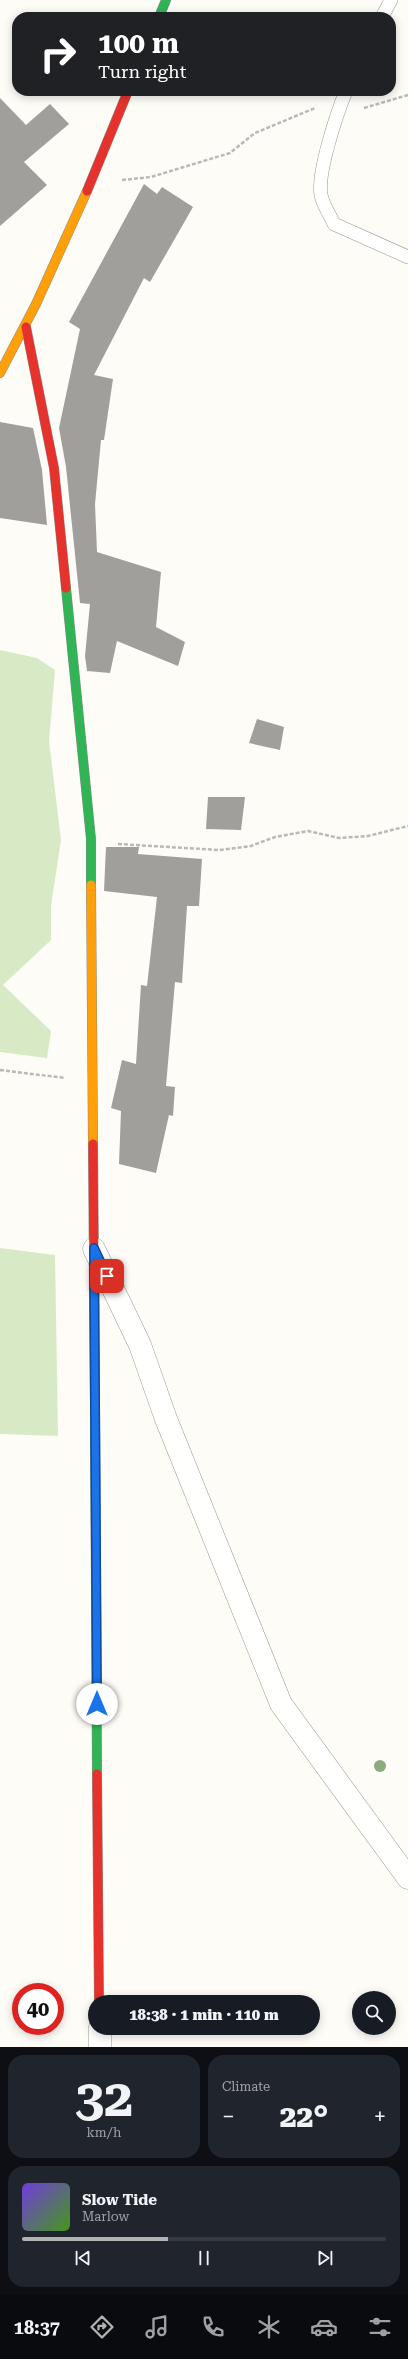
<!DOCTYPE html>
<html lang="en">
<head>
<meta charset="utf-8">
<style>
  body { margin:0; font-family:"Roboto Serif",serif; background:#20242c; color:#f1f3f6; height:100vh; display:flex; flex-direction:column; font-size:15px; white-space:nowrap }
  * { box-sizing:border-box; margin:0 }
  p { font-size:13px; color:#9ea1a6 }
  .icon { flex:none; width:22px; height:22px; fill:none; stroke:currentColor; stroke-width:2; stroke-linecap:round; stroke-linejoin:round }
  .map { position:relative; height:2047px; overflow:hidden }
  .details { display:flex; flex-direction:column; gap:8px; padding:8px; background:#0d0f14; flex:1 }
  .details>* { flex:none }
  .hud { position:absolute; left:12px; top:12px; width:384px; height:84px; border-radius:16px; box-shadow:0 2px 10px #0003; background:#202124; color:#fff; overflow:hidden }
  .tools { position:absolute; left:352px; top:1991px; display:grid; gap:8px }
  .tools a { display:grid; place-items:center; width:44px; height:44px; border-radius:50%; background:#171b24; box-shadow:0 2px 10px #0003; font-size:20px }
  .speed { position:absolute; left:12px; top:1983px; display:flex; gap:8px; font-size:20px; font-weight:700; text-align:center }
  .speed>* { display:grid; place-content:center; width:52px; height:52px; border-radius:50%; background:#171b24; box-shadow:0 2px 10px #0003; line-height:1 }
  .speed .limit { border:6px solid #d22; background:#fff; color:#111 }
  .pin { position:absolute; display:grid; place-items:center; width:34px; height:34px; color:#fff; margin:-17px; border-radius:8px; box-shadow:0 2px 6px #0006 }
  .me { position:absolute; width:44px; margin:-22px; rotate:0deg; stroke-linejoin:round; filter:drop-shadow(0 0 3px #0008) }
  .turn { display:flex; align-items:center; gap:14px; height:84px; padding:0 20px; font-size:18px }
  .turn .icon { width:52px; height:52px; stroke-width:2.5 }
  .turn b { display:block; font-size:28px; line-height:34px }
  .big { font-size:30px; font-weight:800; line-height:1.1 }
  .details .card { flex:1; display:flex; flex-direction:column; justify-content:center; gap:6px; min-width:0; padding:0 14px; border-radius:16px; background:#20242c }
  .details .dial { align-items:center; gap:0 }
  .dial b { font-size:52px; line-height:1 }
  .song { display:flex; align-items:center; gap:12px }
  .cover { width:48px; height:48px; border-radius:6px; background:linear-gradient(135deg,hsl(260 70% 55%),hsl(100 70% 35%)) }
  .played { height:4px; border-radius:2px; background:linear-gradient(90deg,#b2b2b3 40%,#363941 40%) }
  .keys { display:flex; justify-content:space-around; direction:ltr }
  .heat { display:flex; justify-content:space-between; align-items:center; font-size:22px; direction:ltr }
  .details .tiles { flex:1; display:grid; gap:8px; grid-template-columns:1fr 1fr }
  .card:last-child { grid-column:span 2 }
  .trip { position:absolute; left:88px; top:1995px; width:232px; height:40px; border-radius:20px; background:#171b24; box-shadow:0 2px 10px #0003; font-weight:800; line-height:40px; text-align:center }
  .tabs { display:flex; height:64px; justify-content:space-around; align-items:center; background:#090b0e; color:#9ea1a6 }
  .tabs .icon { width:28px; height:28px }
  .tabs .on { color:#b2b2b3 }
  .tabs b { font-size:18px; color:#f1f3f6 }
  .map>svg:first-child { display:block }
  .forest { fill:#d8eac5 }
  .building { fill:#a19f9c }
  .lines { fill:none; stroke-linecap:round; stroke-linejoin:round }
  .lane-casing { stroke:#979795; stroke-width:14 }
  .street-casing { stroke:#979795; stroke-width:23 }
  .fast-casing { stroke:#8e8d8b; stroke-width:10 }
  .slow-casing { stroke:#8e8d8b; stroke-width:10 }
  .jam-casing { stroke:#8e8d8b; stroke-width:10 }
  .path { stroke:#b9b9b8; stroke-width:2.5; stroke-dasharray:4 2; stroke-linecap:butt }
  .lane { stroke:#fffffe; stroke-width:13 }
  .street { stroke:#fffffe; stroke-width:22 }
  .fast { stroke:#30b455; stroke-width:9 }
  .slow { stroke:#ff9f0a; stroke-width:9 }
  .jam { stroke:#e5322d; stroke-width:9 }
  .tree { fill:#8cac80 }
  .route-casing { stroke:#114b97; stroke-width:10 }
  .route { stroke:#1a73e8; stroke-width:7 }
</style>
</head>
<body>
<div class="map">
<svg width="408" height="2047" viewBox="0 0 408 2047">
  <rect width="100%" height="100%" fill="#fdfcf7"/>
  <g class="forest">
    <path d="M0,650L37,658L55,670L49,741L61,840L51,906V940L3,985L51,1031L47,1058L0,1052Z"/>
    <path d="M0,1248L55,1255L58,1436L0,1434Z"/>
  </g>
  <g class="building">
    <path d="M0,98L26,125L50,104L69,124L24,162L47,185L0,226Z"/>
    <path d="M144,184L157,194L162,187L193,207L150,282L144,278L94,375L113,379L104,440H101L95,504L97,552L161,572L156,627L185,642L178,666L117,641L110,673L87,671L85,656L90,604L80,603L66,467L59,428L80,329L69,322Z"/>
    <path d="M0,422L33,428L42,470L47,525L0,518Z"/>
    <path d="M257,719L284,727L280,750L249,743Z"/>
    <path d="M208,797H245L241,830L206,829Z"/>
    <path d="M106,847H139L138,854L202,859L199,906H187L182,983L175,982L166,1086L175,1087L173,1116L169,1115L156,1173L119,1164L121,1111L111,1108L122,1060L136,1064L141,985L147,986L157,897L104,891Z"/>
  </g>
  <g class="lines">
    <g class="lane-casing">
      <g id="lane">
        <path d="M382,17L391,0"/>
        <path d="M346,91C337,113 317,173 321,195C323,205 330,215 334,224L408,257"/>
      </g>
    </g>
    <g class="street-casing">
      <g id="street">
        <path d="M94,1249L140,1345L166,1419L281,1704L408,1878"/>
        <path d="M100,2028V2047"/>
      </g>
    </g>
    <g class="fast-casing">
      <g id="fast">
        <path d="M159,17L166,0"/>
        <path d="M66,588L91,839V885"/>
        <path d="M95,1410L97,1774"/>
      </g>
    </g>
    <g class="slow-casing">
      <g id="slow">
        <path d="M0,373L36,304L87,191"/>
        <path d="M91,885L93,1144"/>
      </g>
    </g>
    <g class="jam-casing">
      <g id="jam">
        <path d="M87,191L128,91"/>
        <path d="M26,327L54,468L66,588"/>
        <path d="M93,1144L95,1410"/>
        <path d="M97,1774L99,2002"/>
      </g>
    </g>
    <g class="path">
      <path d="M364,108L408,95"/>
      <path d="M122,180L151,177L230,153L255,133L315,108"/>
      <path d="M118,844L219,850L251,846L275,837L308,831L339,838L368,836L408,826"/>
      <path d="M0,1070L65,1078"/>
    </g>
    <use href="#lane" class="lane"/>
    <use href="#street" class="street"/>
    <use href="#fast" class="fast"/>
    <use href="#slow" class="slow"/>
    <use href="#jam" class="jam"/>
  </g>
  <circle class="tree" cx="380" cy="1766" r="6"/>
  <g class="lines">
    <g class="route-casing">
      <path id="route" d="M97,1704L94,1248L107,1276"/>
    </g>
    <use href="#route" class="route"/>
  </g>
</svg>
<div class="tools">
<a><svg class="icon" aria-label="search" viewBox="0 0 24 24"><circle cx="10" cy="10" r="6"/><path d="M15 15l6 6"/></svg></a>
</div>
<div class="speed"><div class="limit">40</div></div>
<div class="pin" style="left:107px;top:1276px;background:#d93025"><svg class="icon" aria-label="arrive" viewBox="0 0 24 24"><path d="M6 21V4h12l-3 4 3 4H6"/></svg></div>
<svg class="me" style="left:97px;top:1704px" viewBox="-20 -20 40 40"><circle r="19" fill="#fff"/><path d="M0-13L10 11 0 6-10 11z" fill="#1a73e8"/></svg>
<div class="trip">18:38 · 1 min · 110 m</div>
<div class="hud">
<div class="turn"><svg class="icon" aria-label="right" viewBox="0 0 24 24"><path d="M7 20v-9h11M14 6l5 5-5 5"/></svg><div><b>100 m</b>Turn right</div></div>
</div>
</div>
<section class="details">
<div class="tiles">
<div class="card dial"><b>32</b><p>km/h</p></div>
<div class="card"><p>Climate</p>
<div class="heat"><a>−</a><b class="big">22°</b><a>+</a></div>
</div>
<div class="card">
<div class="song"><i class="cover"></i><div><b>Slow Tide</b><p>Marlow</p></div></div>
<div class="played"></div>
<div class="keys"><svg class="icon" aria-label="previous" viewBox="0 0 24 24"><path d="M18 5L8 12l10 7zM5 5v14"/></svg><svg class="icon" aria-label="pause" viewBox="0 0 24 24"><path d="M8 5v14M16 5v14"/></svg><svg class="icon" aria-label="next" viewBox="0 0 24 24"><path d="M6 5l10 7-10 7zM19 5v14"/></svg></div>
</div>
</div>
</section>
<nav class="tabs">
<b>18:37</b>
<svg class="icon on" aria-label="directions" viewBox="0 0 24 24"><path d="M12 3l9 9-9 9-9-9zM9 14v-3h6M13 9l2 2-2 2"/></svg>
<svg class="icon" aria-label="music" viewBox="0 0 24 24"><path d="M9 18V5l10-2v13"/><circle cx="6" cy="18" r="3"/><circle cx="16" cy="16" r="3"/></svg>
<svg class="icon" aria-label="phone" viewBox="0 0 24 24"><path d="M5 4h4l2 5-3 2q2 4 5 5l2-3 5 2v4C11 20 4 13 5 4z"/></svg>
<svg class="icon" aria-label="climate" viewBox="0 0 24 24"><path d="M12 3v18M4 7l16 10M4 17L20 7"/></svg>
<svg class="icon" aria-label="car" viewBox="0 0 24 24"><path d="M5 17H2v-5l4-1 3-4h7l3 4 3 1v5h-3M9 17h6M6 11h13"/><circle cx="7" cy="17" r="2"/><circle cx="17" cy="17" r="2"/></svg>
<svg class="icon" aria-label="filters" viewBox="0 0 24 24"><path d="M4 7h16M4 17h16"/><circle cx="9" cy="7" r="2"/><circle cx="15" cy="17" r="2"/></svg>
</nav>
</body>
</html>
